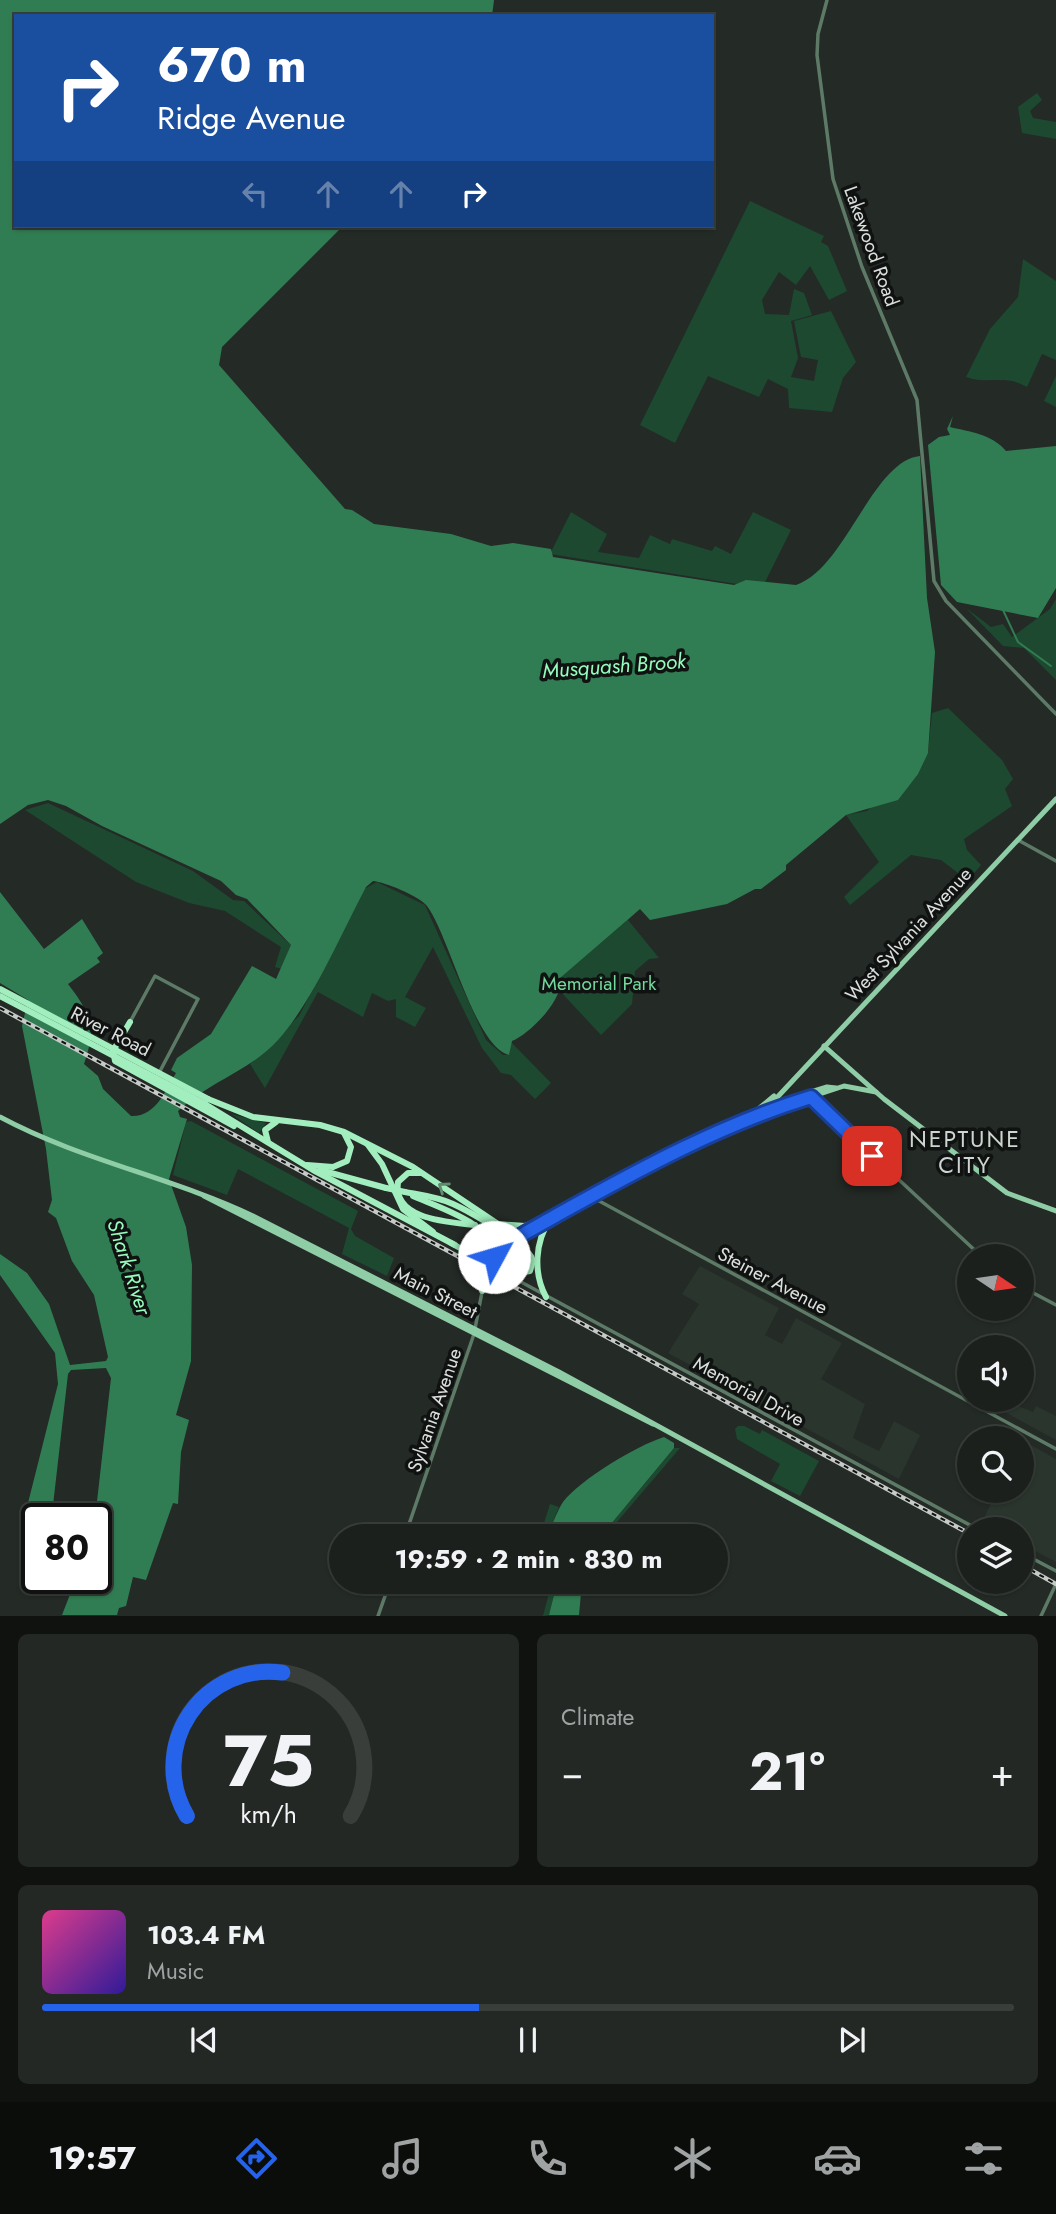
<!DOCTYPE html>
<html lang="en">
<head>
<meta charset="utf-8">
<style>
  body { margin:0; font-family:Jost,sans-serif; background:#242825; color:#f1f3f6; height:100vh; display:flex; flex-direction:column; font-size:26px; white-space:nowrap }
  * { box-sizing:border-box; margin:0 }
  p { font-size:23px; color:#a0a3a3 }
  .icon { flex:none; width:38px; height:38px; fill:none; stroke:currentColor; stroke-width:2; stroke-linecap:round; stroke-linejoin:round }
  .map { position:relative; height:1616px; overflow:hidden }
  .drawer { display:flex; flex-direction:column; gap:18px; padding:18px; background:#0f120f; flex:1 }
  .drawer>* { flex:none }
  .top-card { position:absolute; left:14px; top:14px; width:700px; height:214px; border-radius:0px; box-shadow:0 2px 5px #0004,0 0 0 2px #393e3b; background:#1a4fa0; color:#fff; overflow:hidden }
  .needle { width:46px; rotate:103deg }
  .controls { position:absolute; left:957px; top:1244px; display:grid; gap:14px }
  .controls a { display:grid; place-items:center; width:77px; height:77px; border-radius:50%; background:#1b201c; box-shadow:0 2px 5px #0004,0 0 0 2px #393e3b; font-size:35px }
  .speed { position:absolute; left:21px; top:1503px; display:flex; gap:14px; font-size:35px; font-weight:700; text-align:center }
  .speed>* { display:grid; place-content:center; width:91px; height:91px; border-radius:50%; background:#1b201c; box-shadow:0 2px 5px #0004,0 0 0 2px #393e3b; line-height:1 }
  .speed .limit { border:4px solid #111; border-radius:10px; background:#fff; color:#111 }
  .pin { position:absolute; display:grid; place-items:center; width:60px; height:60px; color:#fff; margin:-30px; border-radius:14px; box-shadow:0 4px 10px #0006 }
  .me { position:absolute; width:77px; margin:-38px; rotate:51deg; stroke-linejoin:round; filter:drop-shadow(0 0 5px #0008) }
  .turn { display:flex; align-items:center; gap:24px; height:147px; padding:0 28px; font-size:32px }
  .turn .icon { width:91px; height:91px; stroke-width:2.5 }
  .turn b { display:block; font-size:49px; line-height:60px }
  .lanes { display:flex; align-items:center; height:66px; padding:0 28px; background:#0003; justify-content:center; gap:35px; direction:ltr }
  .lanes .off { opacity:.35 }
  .big { font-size:52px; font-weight:700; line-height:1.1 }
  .drawer .tile { flex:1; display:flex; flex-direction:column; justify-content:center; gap:10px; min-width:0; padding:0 24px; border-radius:10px; background:#242825 }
  .drawer .dial { align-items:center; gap:0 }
  .dial svg { height:182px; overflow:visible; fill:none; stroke:#393e3b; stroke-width:7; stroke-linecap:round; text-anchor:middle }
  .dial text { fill:#f1f3f6; stroke:none }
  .song { display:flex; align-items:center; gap:21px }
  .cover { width:84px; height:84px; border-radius:10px; background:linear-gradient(135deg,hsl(330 70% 55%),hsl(250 70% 35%)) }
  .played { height:7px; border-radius:4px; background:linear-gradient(90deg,#2563eb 45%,#393e3b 45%) }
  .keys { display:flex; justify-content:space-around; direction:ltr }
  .heat { display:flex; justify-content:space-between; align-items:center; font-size:38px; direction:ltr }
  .drawer .tiles { flex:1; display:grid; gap:18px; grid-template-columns:1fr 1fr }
  .tile:last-child { grid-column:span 2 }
  .trip { position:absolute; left:329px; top:1524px; width:399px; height:70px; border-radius:35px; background:#1b201c; box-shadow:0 2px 5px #0004,0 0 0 2px #393e3b; font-weight:700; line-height:70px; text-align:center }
  .tab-bar { display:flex; height:112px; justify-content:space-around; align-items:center; background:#0b0d0b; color:#a0a3a3 }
  .tab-bar .icon { width:49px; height:49px }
  .tab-bar .on { color:#2563eb }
  .tab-bar b { font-size:32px; color:#f1f3f6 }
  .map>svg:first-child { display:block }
  .built { fill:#29352d }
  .green { fill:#1d4930 }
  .water { fill:#317d53 }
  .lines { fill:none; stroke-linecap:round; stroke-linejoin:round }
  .stream { stroke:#317d53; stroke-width:2 }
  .minor { stroke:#5d7a67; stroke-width:3.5 }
  .major { stroke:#8fcda6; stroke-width:5 }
  .highway { stroke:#a2eebe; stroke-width:6 }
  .rail-casing { stroke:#c6cac7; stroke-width:4.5 }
  .rail { stroke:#0f1210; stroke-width:2; stroke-dasharray:5; stroke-linecap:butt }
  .highway-bridge { stroke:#a2eebe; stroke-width:6 }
  .oneway { stroke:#608b70 }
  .route-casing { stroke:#184099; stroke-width:18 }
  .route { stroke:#2563eb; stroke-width:12 }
  .labels { text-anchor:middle; stroke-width:7; stroke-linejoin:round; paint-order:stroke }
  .street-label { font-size:19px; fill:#dce0dd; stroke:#0f1210 }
  .park-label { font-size:19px; fill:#73da9e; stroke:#0f1210 }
  .water-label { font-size:21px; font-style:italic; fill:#95fdbe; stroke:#0f1210 }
  .quarter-label { font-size:23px; letter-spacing:2px; fill:#ccd5cf; stroke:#0f1210 }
</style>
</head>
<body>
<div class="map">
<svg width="1056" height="1616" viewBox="0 0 1056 1616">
  <rect width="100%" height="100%" fill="#242a26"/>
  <g class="built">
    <path d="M700,1266L779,1308L765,1335L782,1344L796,1318L842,1343L821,1379L865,1404L853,1438L879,1451L894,1421L920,1435L899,1479L668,1353L699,1304L682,1294Z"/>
    <path d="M1003,1400L1033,1412L1036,1406L1056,1416V1440L999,1409Z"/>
    <path d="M1022,1440L1056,1459V1562L1022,1544V1530L996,1529L982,1522L997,1491H1022Z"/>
  </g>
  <g class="green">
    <path d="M1037,93L1042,100L1030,111L1033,118L1056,122V139L1022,133L1018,107Z"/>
    <path d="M750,201L824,236L821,242L828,246L847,291L829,300L810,266L796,285L779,272L762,300L765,314L789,315L794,289L804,293L812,315L791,321L798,358L791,377L814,381L818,360L801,357L794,321L831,311L856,362L843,378L832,412L789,408L788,389L768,379L759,397L708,376L675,443L640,425Z"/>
    <path d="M1023,259L1056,281V360L1042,354L1027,387C1005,374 989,385 966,377L990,329L1018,297Z"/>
    <path d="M1056,376V407L1044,401Z"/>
    <path d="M571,512L607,534L598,552L639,558L650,535L670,544L672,539L712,551L715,546L731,554L753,512L791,530L762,588L550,554Z"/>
    <path d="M1056,599V680L1024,648L1003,646L966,608L991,627L1003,624L1012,637L1050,609Z"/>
    <path d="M948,708L1002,760L1013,779L1005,789L1012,806L964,839L967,850L981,865L971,877L958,873L941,860L911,855L850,905L844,897L879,862L846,815L867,811L928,753L932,713Z"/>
    <path d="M48,803L193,871L233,900L244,901L292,946L282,969L275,967L281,947L225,911L189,903L136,882L25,810Z"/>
    <path d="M377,882L425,905L486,1040L503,1055H509L510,1041L551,1083L535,1099L511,1075L501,1073L482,1048L433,947L405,997L426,1008L415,1027L396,1017V999L388,1001L372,993L363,1017L318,992L265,1088L250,1064L299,1016L364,889Z"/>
    <path d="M639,909L628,920L659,958L649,959L635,971L632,1004L601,1035L559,990L557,977L620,918Z"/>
    <path d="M231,1114L266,1123L259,1133Z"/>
    <path d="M191,1121L358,1211L351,1229L355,1236L394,1258L387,1276L342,1254L349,1228L238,1169L227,1195L173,1175L186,1122Z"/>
    <path d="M738,1426H744L760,1434L762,1430L819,1461L800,1496L771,1481L780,1464L737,1439L735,1429Z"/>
    <path d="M674,1448H680L605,1536H601Z"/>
    <path d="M550,1504L559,1507L547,1536H540Z"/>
    <path d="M545,1582H552L555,1591L549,1615L543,1616L548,1597Z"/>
  </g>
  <g class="water">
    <path d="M0,0H494L492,16H16V226H343L222,347L219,365L345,509L352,510L374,524L451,534L491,546L513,543L551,549L553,557L734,585L746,580L796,585C846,568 872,461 920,456L927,598L935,652L928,753L918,774L898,800L846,815L786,865V870L761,889H755L727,904L650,920L640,909L560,978C565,998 530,1034 512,1041L509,1055C475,1047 449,935 427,906C419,896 385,882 373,881L366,887C341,934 313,1001 278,1040C250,1071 208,1082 178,1111L180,1117L187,1119L169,1179L186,1227L192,1265L191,1361L176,1415L189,1420L181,1452L178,1504L173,1503L146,1580L133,1577L126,1606L119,1608L117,1615H62L76,1579L96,1578L95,1519L111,1378L106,1368L71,1370L68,1374L52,1514L43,1519L32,1514L28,1503L58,1384L55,1353L0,1275V1254L27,1273L49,1304L70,1365L106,1361L108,1357L94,1295L72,1261L56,1218L48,1212L52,1200L46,1149L22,1026L28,1000L0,983V892L44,949L82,919L103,953L97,958L100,962L68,984C91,1014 97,1027 84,1064L98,1076L103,1089L131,1116C156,1117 165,1091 176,1073L171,1070L177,1058L211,1034L252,966L276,979L291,945L247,899L236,895L221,881L102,826L66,806L48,800L28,805L0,824Z"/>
    <path d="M953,416L950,427C970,432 992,434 1006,451L1056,446V588L1038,618L957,602L941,585L928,445L939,437L950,435L947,429Z"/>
    <path d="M664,1437L674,1443V1448L601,1536H547C550,1530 559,1507 563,1502C581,1479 636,1446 664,1437Z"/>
    <path d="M552,1582H582L579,1615H549L555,1591Z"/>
  </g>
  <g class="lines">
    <path class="stream" d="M1003,610L1018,642L1051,666"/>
    <g class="minor">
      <path d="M827,0L818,34L817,55L833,179L862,267L917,400L934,581L946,601L1056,714"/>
      <path d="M1018,840L1056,861"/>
      <path d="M130,1022L155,976L198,999L159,1073"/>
      <path d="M811,1098L981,1256"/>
      <path d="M590,1196L1056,1449"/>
      <path d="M510,1276L979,1530"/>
      <path d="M1022,1287L1056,1305"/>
      <path d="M405,1536L474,1334L482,1292"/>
      <path d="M1022,1553L1056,1571"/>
      <path d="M378,1616L390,1582"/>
      <path d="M1041,1616L1056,1584"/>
    </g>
    <g class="major">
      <path d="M824,1046L884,1099L1007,1193L1056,1211"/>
      <path d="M772,1104L827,1087L836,1088"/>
      <path d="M757,1110L774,1096"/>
      <path d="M765,1112L844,1086L876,1092"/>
      <path d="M754,1116L770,1105L1056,799"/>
      <path d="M0,1117C80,1160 171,1177 253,1216L559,1372L1005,1616"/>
      <path d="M727,1128L756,1115"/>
      <path d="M204,1196L653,1424"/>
      <path d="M569,1207L760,1109"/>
    </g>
    <g class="highway">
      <path d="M130,1022L113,1051L115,1061L234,1126"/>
      <path d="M208,1099L253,1117L320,1125L344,1132L413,1167L498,1224L525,1226L569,1207"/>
      <path d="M205,1104L313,1170L455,1245"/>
      <path d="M268,1142L265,1130L276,1122"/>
      <path d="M368,1145L382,1164L403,1209L433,1232"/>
      <path d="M307,1165L333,1167L347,1161L351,1147L344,1133"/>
      <path d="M320,1170L386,1188"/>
      <path d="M420,1173H408L398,1182C392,1220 450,1222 475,1225"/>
      <path d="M405,1192C421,1195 438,1197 453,1204C506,1228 500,1249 561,1213"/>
      <path d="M413,1196C435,1206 494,1224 490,1251"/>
      <path d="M451,1243L508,1275L530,1271L533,1261C529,1247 517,1247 504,1247"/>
      <path d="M494,1257L525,1232"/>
      <path d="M481,1282L482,1291"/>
      <path d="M546,1297C533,1273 535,1242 550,1219"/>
    </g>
    <g class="rail-casing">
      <g id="rail">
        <path d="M0,1008L970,1534"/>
        <path d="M1022,1565L1056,1584"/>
      </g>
    </g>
    <use href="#rail" class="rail"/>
    <g class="highway-bridge">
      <path d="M0,989L208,1099"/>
      <path d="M0,996L205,1104"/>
      <path d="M386,1188L405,1192"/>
      <path d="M481,1282L490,1251"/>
    </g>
  </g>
  <defs><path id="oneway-chevron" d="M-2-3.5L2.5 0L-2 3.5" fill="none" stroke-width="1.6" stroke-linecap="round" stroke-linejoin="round" transform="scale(1.75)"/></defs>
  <use class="oneway" href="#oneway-chevron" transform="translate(443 1187) rotate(-145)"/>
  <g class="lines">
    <g class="route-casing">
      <path id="route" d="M494,1257C512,1238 535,1228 557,1215C638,1170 722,1124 811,1097L872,1156"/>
    </g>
    <use href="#route" class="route"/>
  </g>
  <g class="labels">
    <g class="street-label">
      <text transform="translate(872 246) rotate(70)" y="7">Lakewood Road</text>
      <text transform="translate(908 934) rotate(-47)" y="7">West Sylvania Avenue</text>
      <text transform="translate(111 1031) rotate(27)" y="7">River Road</text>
      <text transform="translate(773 1280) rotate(28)" y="7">Steiner Avenue</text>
      <text transform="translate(436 1292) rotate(27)" y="7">Main Street</text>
      <text transform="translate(749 1391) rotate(29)" y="7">Memorial Drive</text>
      <text transform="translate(434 1410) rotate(-71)" y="7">Sylvania Avenue</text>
    </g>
    <g class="park-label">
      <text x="599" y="990">Memorial Park</text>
    </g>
    <g class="water-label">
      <text transform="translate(614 666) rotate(-4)" y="7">Musquash Brook</text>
      <text transform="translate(129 1267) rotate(72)" y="7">Shark River</text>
    </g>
    <g class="quarter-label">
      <text x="965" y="1147">NEPTUNE<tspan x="965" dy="26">CITY</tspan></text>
    </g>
  </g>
</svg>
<div class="controls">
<a><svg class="needle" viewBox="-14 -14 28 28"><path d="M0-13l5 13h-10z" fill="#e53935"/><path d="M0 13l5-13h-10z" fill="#a0a3a3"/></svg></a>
<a><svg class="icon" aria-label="sound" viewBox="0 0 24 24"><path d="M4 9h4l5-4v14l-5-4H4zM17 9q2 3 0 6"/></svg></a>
<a><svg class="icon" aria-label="search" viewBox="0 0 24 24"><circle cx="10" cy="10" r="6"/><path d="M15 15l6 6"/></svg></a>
<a><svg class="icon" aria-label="layers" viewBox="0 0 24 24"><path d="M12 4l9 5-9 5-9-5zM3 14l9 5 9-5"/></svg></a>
</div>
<div class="speed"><div class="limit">80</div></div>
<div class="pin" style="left:872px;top:1156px;background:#d93025"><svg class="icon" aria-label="arrive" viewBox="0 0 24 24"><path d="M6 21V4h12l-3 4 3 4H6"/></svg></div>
<svg class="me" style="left:494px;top:1257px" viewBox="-20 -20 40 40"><circle r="19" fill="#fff"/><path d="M0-13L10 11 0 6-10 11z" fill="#2563eb"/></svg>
<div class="trip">19:59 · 2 min · 830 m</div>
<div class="top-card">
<div class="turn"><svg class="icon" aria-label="right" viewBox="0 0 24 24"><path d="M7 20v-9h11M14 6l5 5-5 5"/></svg><div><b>670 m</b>Ridge Avenue</div></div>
<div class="lanes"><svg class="icon off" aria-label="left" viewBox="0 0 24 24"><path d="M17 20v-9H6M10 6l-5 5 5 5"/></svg><svg class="icon off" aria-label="ahead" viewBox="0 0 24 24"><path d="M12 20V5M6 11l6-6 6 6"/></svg><svg class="icon off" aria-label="ahead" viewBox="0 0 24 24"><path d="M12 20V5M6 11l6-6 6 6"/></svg><svg class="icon" aria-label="right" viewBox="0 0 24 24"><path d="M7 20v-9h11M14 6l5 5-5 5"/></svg></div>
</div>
</div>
<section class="drawer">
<div class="tiles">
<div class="tile dial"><svg viewBox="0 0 100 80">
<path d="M14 69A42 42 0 1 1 86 69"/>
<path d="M14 69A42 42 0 0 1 56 6" stroke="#2563eb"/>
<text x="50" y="56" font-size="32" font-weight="700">75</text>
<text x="50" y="72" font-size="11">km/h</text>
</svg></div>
<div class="tile"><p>Climate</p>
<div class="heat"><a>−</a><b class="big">21°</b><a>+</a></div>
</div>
<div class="tile">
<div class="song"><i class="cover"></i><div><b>103.4 FM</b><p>Music</p></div></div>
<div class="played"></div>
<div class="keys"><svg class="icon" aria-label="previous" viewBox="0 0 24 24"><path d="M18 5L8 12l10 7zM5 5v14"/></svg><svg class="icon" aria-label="pause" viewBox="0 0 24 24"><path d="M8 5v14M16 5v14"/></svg><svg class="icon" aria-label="next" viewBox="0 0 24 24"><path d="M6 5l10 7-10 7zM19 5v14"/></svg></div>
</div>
</div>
</section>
<nav class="tab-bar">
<b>19:57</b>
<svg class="icon on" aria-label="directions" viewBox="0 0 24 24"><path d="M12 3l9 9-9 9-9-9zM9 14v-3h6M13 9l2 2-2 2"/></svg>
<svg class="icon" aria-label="music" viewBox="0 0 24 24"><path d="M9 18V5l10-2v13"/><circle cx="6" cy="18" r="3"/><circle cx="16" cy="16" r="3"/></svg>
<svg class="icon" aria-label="phone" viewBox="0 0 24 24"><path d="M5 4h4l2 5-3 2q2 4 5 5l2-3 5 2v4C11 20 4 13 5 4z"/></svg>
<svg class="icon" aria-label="climate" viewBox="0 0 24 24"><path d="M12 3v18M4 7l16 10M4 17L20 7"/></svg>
<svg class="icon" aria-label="car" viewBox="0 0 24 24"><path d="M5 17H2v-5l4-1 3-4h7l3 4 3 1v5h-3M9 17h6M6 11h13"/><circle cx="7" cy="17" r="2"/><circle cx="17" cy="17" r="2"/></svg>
<svg class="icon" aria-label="filters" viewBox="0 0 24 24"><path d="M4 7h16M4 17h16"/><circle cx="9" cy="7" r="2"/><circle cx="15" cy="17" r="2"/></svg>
</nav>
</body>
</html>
